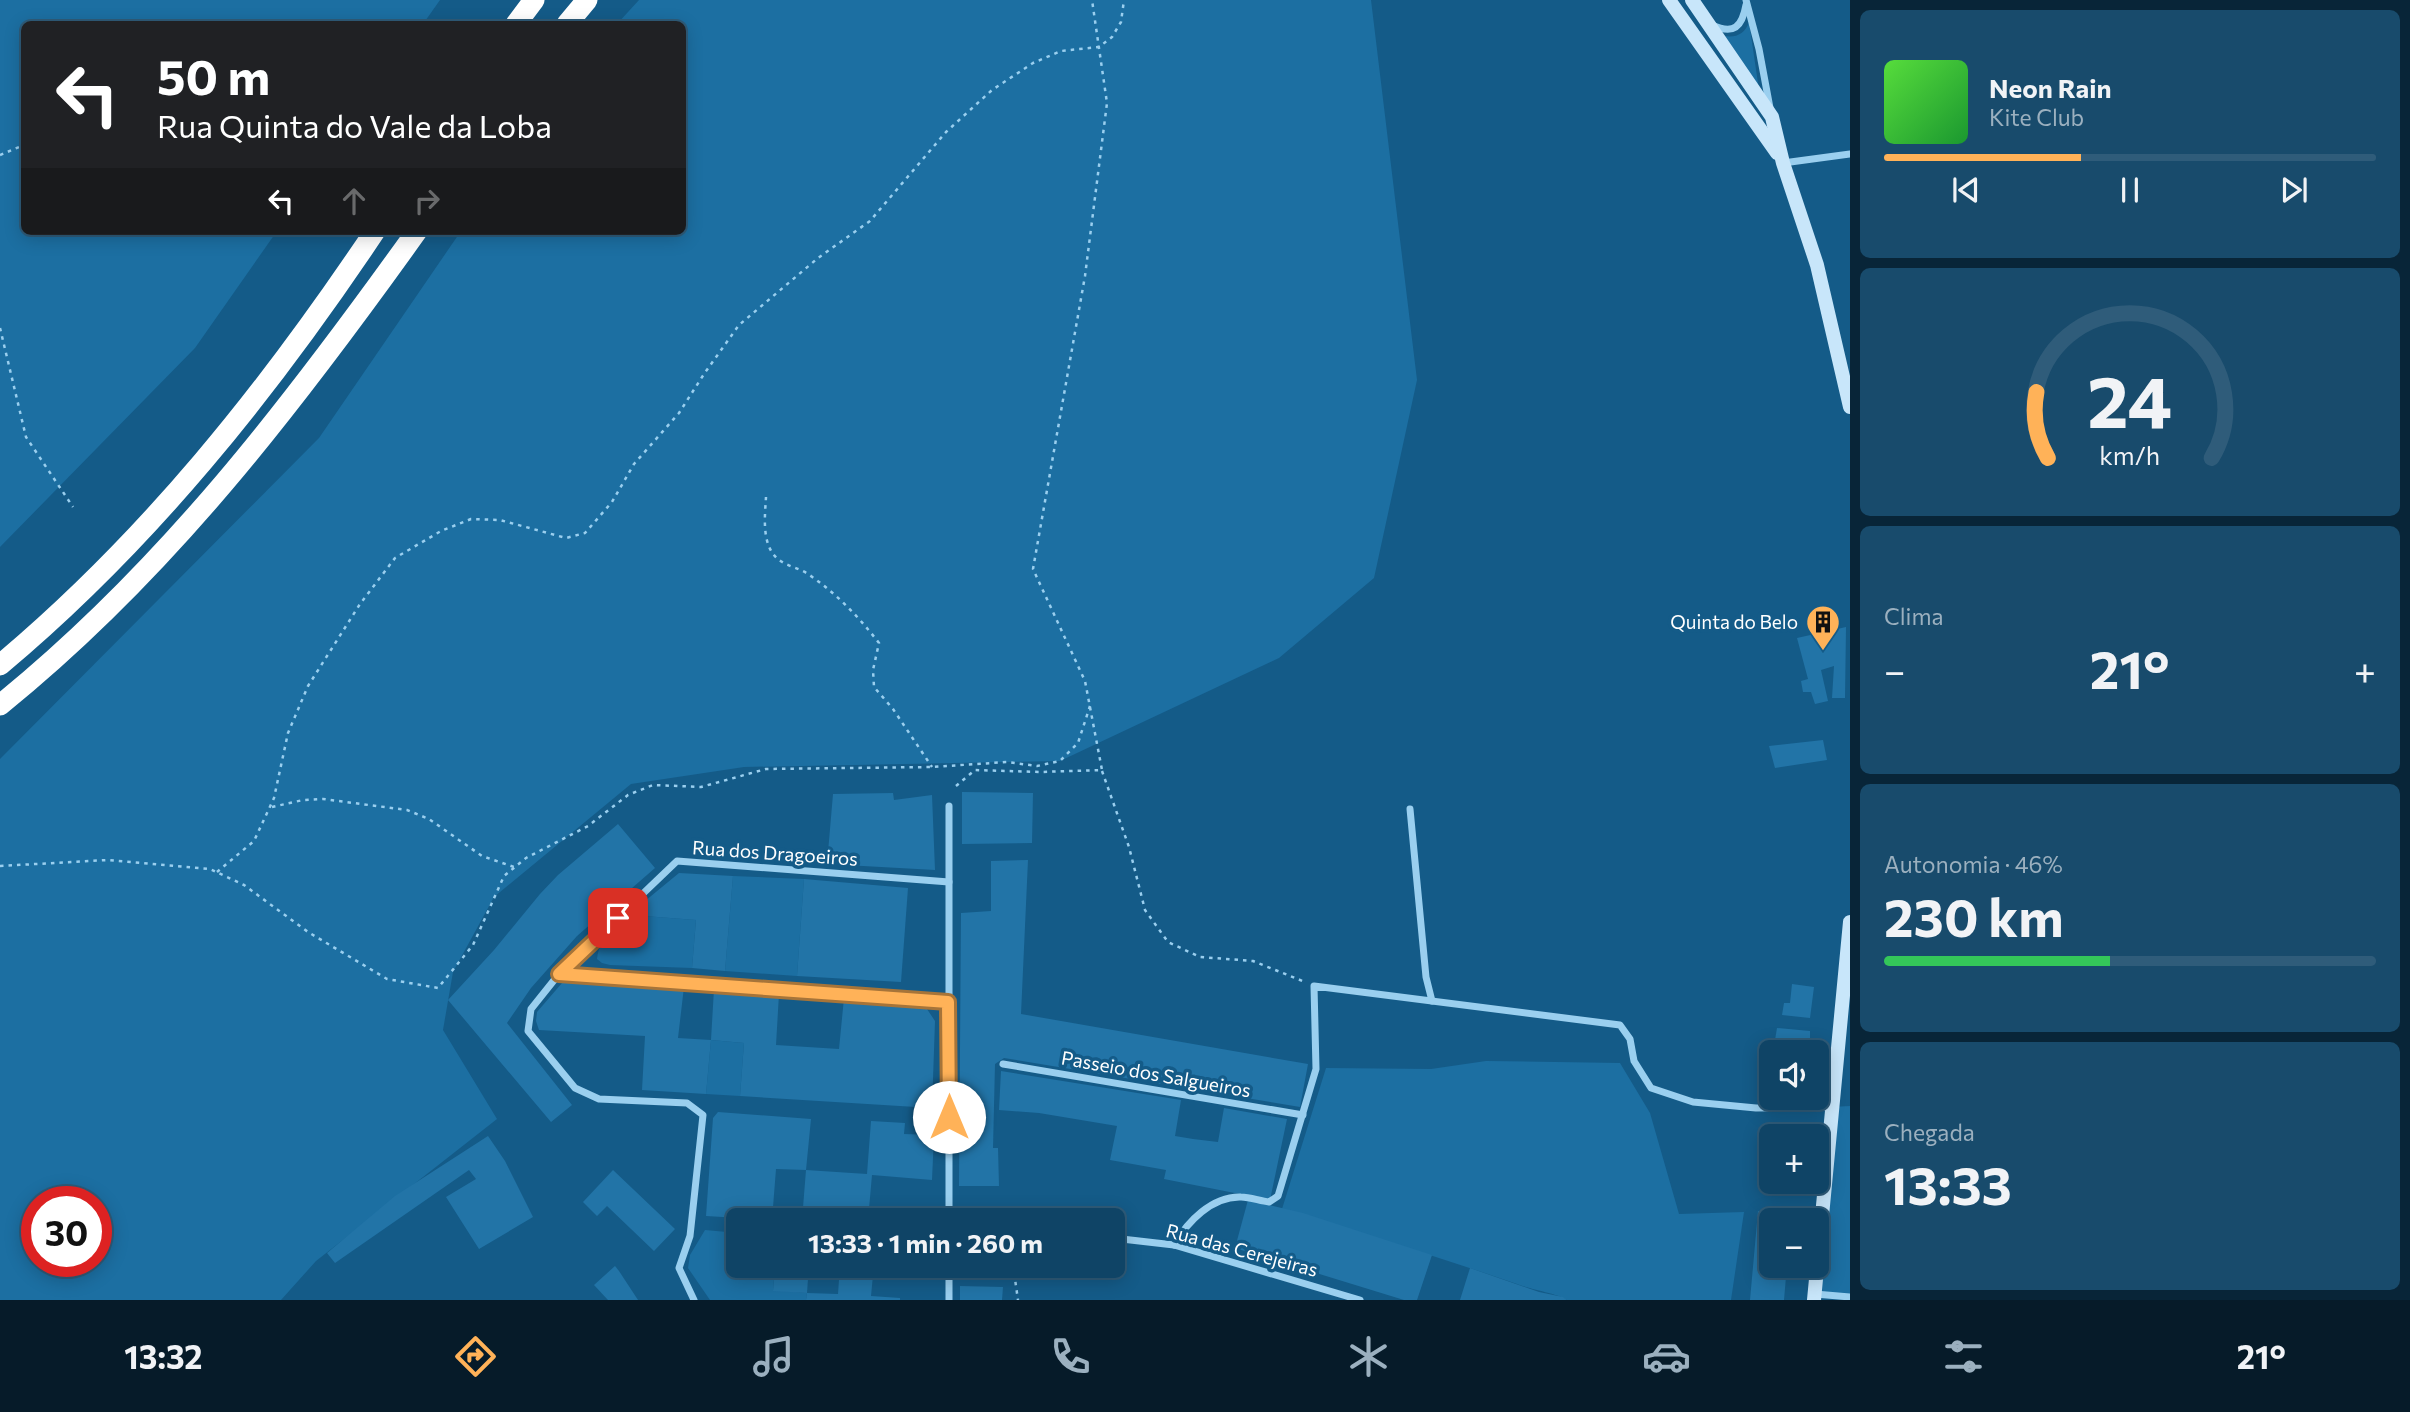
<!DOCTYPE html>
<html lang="pt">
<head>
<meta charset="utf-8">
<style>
  body { margin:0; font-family:Commissioner,sans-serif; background:#184b6c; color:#f1f3f6; height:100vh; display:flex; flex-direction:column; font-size:26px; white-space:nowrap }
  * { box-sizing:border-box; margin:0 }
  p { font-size:23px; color:#9bb0bf }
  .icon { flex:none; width:38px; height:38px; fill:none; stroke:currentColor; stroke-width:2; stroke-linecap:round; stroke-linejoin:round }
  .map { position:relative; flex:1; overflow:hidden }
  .sheet { display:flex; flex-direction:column; gap:10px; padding:10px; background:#082538; width:560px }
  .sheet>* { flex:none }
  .hud { position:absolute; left:21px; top:21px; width:665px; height:214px; border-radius:10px; box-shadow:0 4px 18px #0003,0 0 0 2px #2f5c7a; background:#202124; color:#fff; overflow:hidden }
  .fabs { position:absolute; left:1759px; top:1040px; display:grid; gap:14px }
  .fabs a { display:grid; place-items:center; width:70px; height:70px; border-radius:10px; background:#0f4466; box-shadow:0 4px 18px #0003,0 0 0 2px #2f5c7a; font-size:35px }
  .speed { position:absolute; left:21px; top:1186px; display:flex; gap:14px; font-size:35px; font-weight:700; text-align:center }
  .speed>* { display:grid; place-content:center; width:91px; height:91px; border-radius:50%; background:#0f4466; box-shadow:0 4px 18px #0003,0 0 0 2px #2f5c7a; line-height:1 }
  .speed .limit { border:10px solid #d22; background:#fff; color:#111 }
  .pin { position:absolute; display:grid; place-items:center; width:60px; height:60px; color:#fff; margin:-30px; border-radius:14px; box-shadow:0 4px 10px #0006 }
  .me { position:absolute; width:77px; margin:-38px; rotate:0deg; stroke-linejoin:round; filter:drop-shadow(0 0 5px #0008) }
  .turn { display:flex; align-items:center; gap:24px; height:147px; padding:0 21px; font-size:32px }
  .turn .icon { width:91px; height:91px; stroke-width:2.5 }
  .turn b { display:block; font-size:49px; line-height:60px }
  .lanes { display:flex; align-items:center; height:66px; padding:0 21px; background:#0003; justify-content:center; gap:35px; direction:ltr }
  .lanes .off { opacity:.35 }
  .big { font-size:52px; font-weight:700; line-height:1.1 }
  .sheet .widget { flex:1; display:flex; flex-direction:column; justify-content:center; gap:10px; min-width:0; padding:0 24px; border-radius:10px; background:#184b6c }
  .sheet .dial { align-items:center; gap:0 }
  .dial svg { height:182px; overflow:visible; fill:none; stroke:#2f5c7a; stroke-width:7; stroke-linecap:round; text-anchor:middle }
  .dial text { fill:#f1f3f6; stroke:none }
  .song { display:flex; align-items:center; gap:21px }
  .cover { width:84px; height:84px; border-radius:10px; background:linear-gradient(135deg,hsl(110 70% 55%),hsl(130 70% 35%)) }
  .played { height:7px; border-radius:4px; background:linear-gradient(90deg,#ffb258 40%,#2f5c7a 40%) }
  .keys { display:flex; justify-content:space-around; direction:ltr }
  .heat { display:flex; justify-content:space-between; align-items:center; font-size:38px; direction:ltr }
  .charge { height:10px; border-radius:5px; background:linear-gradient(90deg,#34c759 46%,#2f5c7a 0) }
  .trip { position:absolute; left:726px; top:1208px; width:399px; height:70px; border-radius:10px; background:#0f4466; box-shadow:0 4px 18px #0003,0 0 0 2px #2f5c7a; font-weight:700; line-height:70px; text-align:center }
  .dock { display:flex; height:112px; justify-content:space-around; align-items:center; background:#061b29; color:#9bb0bf }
  .dock .icon { width:49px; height:49px }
  .dock .current { color:#ffb258 }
  .dock b { font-size:32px; color:#f1f3f6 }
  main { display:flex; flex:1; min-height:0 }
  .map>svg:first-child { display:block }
  .green { fill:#1c6fa2; fill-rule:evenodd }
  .building { fill:#2274a7 }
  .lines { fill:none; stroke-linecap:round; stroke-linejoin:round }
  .path { stroke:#9acfef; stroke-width:2.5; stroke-dasharray:3.5 5; stroke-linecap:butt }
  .street { stroke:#9acfef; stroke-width:7 }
  .secondary { stroke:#c8e6fa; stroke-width:14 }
  .highway { stroke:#fff; stroke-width:21 }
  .route-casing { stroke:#a67439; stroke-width:18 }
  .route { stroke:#ffb258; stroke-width:12 }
  .labels { text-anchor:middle; stroke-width:7; stroke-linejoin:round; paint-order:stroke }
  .poi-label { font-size:19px; fill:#fff; stroke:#145b88; text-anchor:end }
  .street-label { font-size:19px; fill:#fff; stroke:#145b88 }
</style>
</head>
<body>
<main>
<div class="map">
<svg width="1850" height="1300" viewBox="0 0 1850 1300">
  <rect width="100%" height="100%" fill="#145b88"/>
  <g class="green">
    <path d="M0,0H440L423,24H24V231H277L195,348L0,547Z"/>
    <path d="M639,0H1371L1417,380L1374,578L1279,658L1060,761L744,767L631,784L494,897L453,972L443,1030L497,1119L316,1261L281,1300H0V759L319,438L461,231H682V24H617ZM37,1202H96V1262H37Z"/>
    <path d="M1749,22L1759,90L1724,36C1736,38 1745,34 1749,22Z"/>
    <path d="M733,876L804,879L797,976L725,971Z"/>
    <path d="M645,901L644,916L696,920L692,968L610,965L602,963L597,959C600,932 626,917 645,901Z"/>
    <path d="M711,1040L744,1043L740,1096L706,1094Z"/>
    <path d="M1486,1061L1620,1063L1650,1113L1679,1214L1744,1212L1731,1300H1567C1560,1294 1529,1289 1517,1284C1439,1257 1361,1233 1282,1209L1326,1068L1431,1069Z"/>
    <path d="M1850,1106V1297L1815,1294L1832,1107Z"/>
    <path d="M705,1230L738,1233V1265H775L773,1290L807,1293L806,1300H710L688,1268L690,1255Z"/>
  </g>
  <g class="building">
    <path d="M1846,627L1845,698H1832L1834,666L1821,670L1828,701L1815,704L1811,692H1803L1801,681L1808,679L1797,638Z"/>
    <path d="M1823,740L1827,760L1775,768L1769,746Z"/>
    <path d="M962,792L1033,793L1032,843L962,844Z"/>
    <path d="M893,793L894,800L932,795L935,870L827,864L833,794Z"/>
    <path d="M618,824L655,868L577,936L531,988L507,1023L572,1105L551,1122L448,1000L494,950L540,894L558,875Z"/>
    <path d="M1028,860L1021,1014L1308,1064L1300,1107L1004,1058L995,1064L993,1148H998L999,1186H959L961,913L991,911V861Z"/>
    <path d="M679,873L733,876L725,971L692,968L696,920L644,916L645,901Z"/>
    <path d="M804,879L908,888L901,982L797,976Z"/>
    <path d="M574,981L684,987L678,1038L711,1040L706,1094L642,1090L645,1036L539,1030L536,1021L537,1012L562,983Z"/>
    <path d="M1792,984L1814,987L1810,1018L1782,1015L1784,1003H1790Z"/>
    <path d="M714,989L779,994L776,1045L839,1049L844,998L923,1003L935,1021L932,1108L740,1096L744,1043L711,1040Z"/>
    <path d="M1777,1028L1810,1031V1052H1773Z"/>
    <path d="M1001,1071L1181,1100L1175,1136L1193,1139L1218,1142L1224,1108L1287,1119L1270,1200L1164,1179L1166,1170L1110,1160L1117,1126L1039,1113L999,1110Z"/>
    <path d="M718,1112L811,1119L806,1170L776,1169L772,1220L706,1216L713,1118Z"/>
    <path d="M871,1121L905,1123L904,1134L934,1135L932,1180L872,1175L868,1220H802L806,1170L867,1174Z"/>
    <path d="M488,1136L505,1161L533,1217L479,1249L446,1197L476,1179L469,1170L335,1263L327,1253L395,1196Z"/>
    <path d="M613,1170L675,1229L654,1251L607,1206L597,1216L583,1202Z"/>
    <path d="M1248,1200L1303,1213L1432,1255L1417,1300H1404L1235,1248Z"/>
    <path d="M1758,1211L1792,1214L1791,1220H1771V1265H1787L1784,1300H1750Z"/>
    <path d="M775,1265H809L807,1293L773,1291Z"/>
    <path d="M840,1265H874L871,1296L900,1298V1300H806L807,1293L838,1294Z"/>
    <path d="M615,1266L619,1271L638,1300H608L594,1285Z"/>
    <path d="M1470,1268L1539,1292L1563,1297L1567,1300H1460Z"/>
    <path d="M960,1286L1003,1287L1002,1300H960Z"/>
  </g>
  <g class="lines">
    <g class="path">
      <path d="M0,155L24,145"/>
      <path d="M0,328L26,437L73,507"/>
      <path d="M766,497C765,516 761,545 778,559C786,566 799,568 808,574C836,593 858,616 879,643L873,670L874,687L893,709L932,767"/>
      <path d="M1102,771L1129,847L1145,910L1168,942L1200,957L1253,961L1305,982"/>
      <path d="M956,786L975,770L1040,772L1102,770L1085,681L1033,569L1085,276L1107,103L1092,0"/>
      <path d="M272,807L303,800L323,799L407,810L429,819L482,856L514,867"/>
      <path d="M0,866L108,860L210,869L244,885L308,932L387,979L438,988L473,945L504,876L526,858L588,826L628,795L653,785L701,787L766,769L932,767L1007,762L1037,766L1060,761L1078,743L1090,706"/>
      <path d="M217,872L254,841L274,798L288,733L308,686L360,604L395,558L441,531L471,519L500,520L566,538L585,533L612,502L634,464L679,413L704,374L739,325L818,258L870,221L946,132L992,90L1033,63L1061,51L1099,47L1112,37L1121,22L1124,0"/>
      <path d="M1013,1265L1018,1300"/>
    </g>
    <g class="street">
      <path d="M1746,0L1759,49L1770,108"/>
      <path d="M1712,25C1734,35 1742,27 1746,5"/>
      <path d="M1783,163L1850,154"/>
      <path d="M949,806V1220"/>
      <path d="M1410,809L1426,977L1432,1001"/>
      <path d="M559,974L948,1002"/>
      <path d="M1003,1064L1303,1115"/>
      <path d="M1113,1238L1174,1245L1360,1300"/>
      <path d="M1174,1245C1187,1222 1212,1196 1241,1197C1250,1197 1260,1201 1269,1202L1278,1196L1316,1069L1314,986L1620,1025L1630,1039L1634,1061L1651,1088L1693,1102L1756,1108L1832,1107"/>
      <path d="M1815,1294L1850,1297"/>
      <path d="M694,1300L679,1268L690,1236L703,1115L687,1103L599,1099L575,1088L528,1031L531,1009L559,974L677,861L949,882"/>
      <path d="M949,1300V1265"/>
    </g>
    <g class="secondary">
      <path d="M1669,0L1777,153"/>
      <path d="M1692,0L1772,117L1783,163L1817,265L1850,407"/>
      <path d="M1814,1300L1850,922"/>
    </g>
    <g class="highway">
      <path d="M516,24L534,0"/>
      <path d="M567,24L587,0"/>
      <path d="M0,665C148,541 268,391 375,231"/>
      <path d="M0,705C166,571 294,403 417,231"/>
    </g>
  </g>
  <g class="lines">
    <g class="route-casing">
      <path id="route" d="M618,918L559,974L948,1002L949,1117"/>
    </g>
    <use href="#route" class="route"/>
  </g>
  <defs>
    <g id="building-pin" transform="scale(1.75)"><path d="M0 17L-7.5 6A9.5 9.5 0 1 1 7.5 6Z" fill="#ffb258" stroke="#145b88"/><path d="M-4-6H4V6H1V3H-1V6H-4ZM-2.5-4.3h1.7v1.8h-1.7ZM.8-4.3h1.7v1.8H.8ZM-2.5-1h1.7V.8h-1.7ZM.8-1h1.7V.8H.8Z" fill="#111"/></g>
  </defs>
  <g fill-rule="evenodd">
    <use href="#building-pin" x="1823" y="622"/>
  </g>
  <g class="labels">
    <g class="poi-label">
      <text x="1798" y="629">Quinta do Belo</text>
    </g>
    <g class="street-label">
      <text transform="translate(775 853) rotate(4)" y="7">Rua dos Dragoeiros</text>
      <text transform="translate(1156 1074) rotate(10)" y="7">Passeio dos Salgueiros</text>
      <text transform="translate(1242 1250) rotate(15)" y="7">Rua das Cerejeiras</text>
    </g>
  </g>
</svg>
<div class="fabs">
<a><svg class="icon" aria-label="sound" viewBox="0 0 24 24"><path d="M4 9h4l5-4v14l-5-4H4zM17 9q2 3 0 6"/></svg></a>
<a>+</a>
<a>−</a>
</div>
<div class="speed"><div class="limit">30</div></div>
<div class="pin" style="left:618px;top:918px;background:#d93025"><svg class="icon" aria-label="arrive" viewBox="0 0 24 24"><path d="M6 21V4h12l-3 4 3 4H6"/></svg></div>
<svg class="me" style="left:949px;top:1117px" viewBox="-20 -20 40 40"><circle r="19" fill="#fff"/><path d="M0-13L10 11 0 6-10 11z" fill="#ffb258"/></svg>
<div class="trip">13:33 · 1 min · 260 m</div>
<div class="hud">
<div class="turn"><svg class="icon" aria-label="left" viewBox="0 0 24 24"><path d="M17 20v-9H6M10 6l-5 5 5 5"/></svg><div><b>50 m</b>Rua Quinta do Vale da Loba</div></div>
<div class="lanes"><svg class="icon" aria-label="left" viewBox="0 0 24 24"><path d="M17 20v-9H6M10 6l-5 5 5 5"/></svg><svg class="icon off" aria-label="ahead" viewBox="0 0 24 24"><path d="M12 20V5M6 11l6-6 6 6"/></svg><svg class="icon off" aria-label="right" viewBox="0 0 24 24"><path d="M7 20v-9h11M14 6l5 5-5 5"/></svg></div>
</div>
</div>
<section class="sheet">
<div class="widget">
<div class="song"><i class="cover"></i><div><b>Neon Rain</b><p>Kite Club</p></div></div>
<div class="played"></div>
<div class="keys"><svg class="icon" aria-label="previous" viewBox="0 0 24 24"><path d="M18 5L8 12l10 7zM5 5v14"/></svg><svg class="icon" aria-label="pause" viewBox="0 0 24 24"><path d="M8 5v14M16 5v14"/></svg><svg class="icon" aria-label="next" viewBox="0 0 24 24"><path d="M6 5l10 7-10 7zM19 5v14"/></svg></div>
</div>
<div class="widget dial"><svg viewBox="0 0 100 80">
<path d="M14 69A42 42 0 1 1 86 69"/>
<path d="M14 69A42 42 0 0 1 9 40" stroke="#ffb258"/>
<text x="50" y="56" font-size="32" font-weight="700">24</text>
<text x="50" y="72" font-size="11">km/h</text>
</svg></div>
<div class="widget"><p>Clima</p>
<div class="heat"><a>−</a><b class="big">21°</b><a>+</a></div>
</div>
<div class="widget"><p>Autonomia · 46%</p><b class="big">230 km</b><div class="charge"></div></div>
<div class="widget"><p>Chegada</p><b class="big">13:33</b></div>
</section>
</main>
<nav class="dock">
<b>13:32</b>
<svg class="icon current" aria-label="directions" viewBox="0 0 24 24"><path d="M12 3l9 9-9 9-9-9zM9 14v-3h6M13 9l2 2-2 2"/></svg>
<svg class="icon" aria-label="music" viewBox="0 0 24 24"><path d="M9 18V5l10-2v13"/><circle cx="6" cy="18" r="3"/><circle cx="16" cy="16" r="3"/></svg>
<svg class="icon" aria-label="phone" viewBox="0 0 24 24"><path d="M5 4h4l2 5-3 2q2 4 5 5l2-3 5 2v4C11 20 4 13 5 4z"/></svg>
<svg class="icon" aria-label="climate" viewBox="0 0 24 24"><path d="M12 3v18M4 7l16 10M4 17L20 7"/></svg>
<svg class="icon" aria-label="car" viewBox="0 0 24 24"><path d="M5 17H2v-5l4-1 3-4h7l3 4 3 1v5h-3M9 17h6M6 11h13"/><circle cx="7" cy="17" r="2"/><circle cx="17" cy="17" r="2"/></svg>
<svg class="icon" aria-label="filters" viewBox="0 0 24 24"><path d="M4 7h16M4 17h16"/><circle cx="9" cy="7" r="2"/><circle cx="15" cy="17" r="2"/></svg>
<b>21°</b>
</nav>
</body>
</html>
